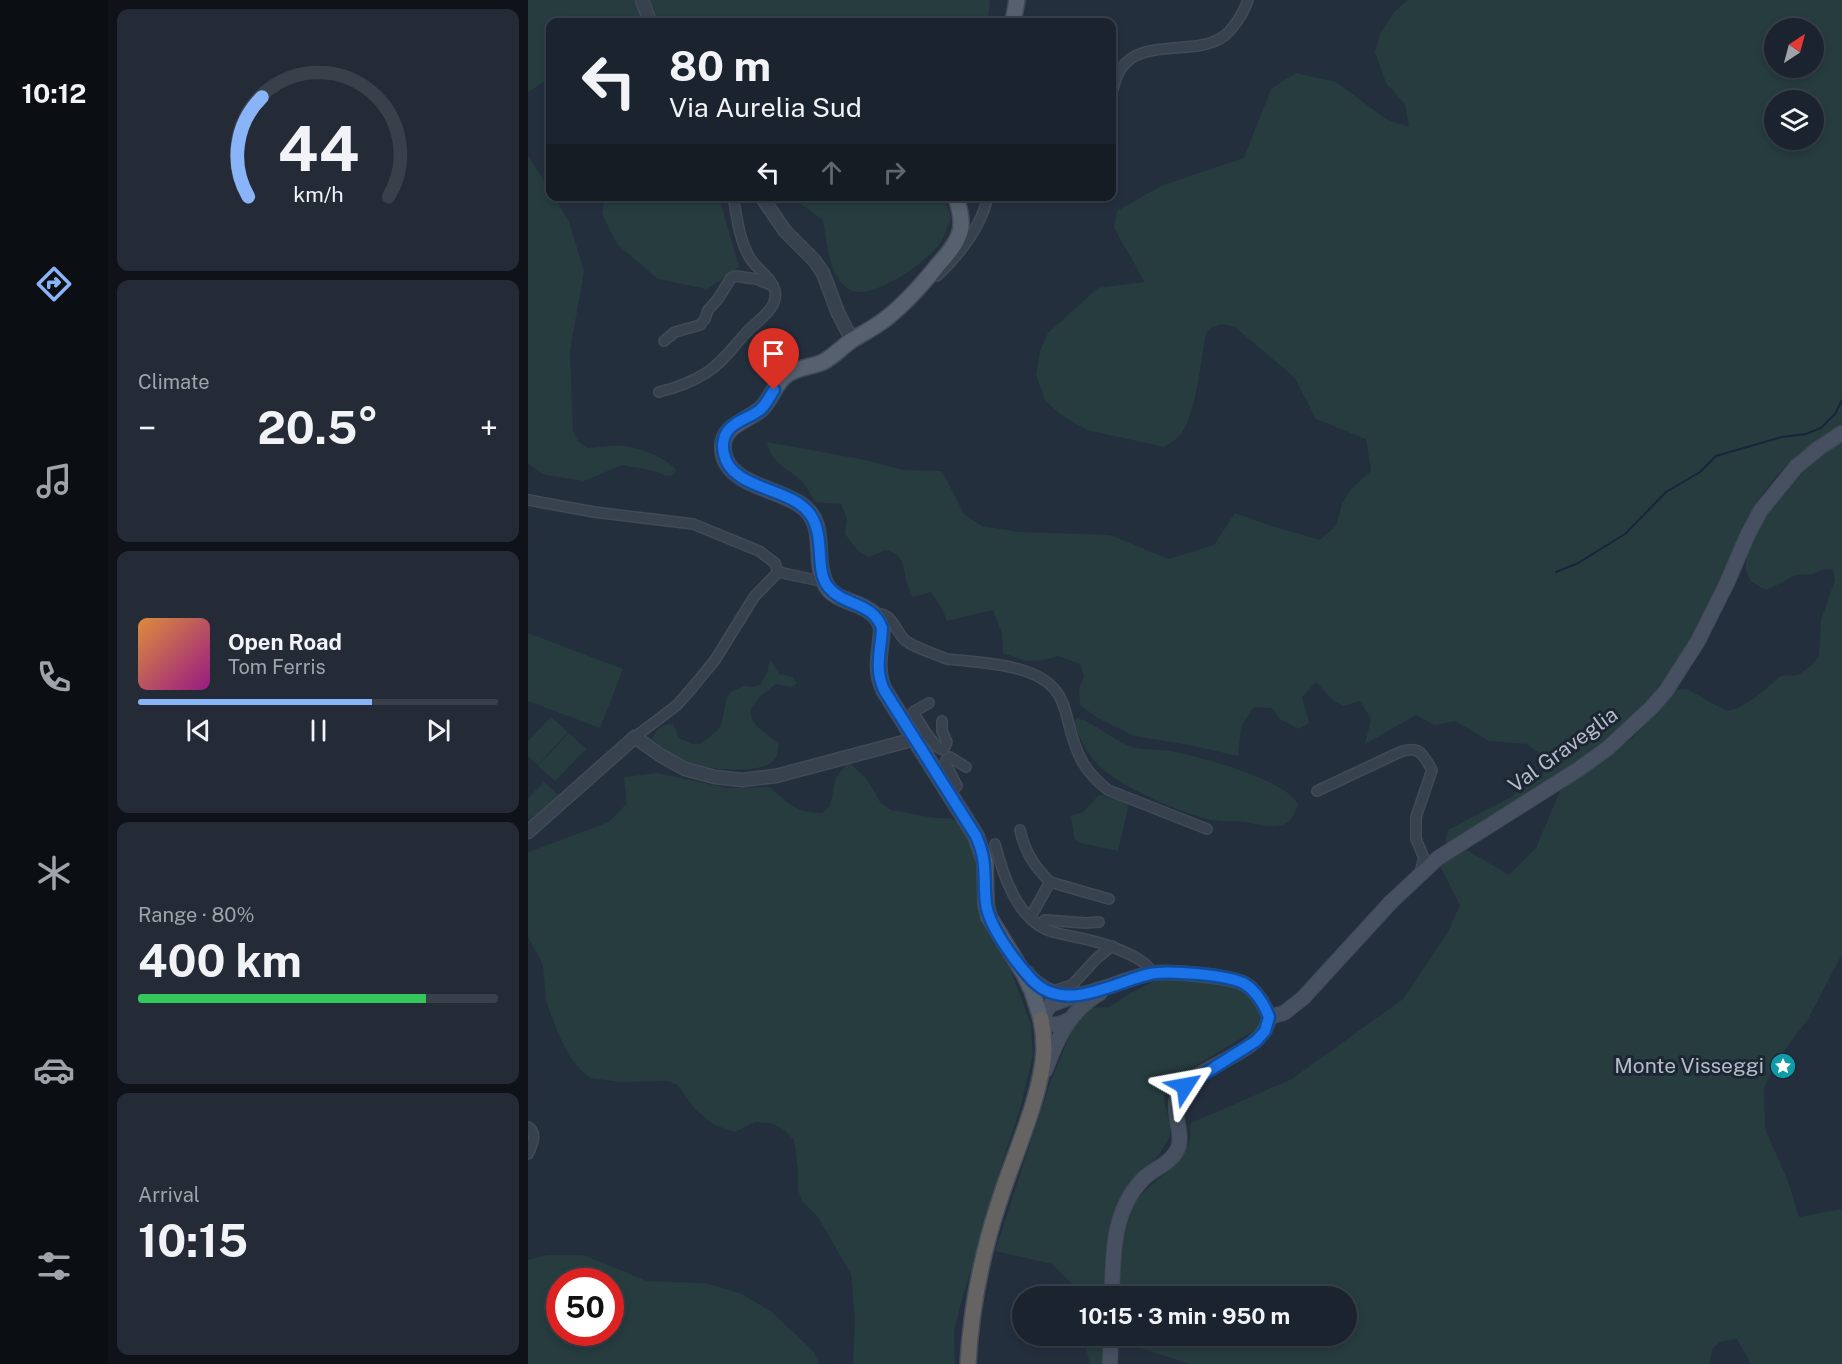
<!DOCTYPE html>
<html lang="en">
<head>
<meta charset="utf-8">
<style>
  body { margin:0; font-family:"Public Sans",sans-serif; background:#242b36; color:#f1f3f6; height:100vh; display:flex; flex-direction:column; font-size:22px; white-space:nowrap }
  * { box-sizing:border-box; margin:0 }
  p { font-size:20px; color:#a0a4aa }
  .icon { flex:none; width:33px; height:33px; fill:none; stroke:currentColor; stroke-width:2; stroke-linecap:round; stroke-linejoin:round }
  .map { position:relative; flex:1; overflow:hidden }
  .side { display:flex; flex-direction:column; gap:9px; padding:9px; background:#0f1319; width:420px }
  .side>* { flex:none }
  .guide { position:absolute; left:18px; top:18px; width:570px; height:183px; border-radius:12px; box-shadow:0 3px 9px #0003,0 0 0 2px #39404a; background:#1b232e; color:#f1f3f6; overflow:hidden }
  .needle { width:39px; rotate:36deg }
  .buttons { position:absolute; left:1236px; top:18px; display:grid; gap:12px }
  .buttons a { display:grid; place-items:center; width:60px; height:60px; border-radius:50%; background:#1b232e; box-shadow:0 3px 9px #0003,0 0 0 2px #39404a; font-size:30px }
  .speed { position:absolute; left:18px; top:1268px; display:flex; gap:12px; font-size:30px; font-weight:700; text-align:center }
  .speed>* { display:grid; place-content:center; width:78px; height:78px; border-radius:50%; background:#1b232e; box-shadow:0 3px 9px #0003,0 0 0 2px #39404a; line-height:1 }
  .speed .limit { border:9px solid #d22; background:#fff; color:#111 }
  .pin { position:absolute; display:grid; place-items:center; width:51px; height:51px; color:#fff; margin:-62px -26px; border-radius:50% 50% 50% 0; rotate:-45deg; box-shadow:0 0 6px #0007 }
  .pin .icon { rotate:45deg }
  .me { position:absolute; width:66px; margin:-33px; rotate:56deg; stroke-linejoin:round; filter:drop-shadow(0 0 4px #0008) }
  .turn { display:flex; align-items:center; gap:21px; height:126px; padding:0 24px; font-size:27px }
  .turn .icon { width:78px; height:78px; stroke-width:2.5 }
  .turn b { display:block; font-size:42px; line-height:51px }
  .lanes { display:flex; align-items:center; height:57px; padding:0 24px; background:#0003; justify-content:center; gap:30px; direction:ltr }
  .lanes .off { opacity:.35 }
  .big { font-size:45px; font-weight:700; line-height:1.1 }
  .side .card { flex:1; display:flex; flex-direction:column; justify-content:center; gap:9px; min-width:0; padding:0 21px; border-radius:12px; background:#242b36 }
  .side .dial { align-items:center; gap:0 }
  .dial svg { height:156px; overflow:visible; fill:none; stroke:#39404a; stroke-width:7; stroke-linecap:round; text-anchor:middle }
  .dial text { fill:#f1f3f6; stroke:none }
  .song { display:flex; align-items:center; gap:18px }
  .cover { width:72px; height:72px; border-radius:9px; background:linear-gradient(135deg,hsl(30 70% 55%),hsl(310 70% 35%)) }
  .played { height:6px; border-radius:3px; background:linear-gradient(90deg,#8ab4f8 65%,#39404a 65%) }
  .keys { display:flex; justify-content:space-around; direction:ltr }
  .heat { display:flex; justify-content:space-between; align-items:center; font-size:33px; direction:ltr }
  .charge { height:9px; border-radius:4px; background:linear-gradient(90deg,#34c759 80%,#39404a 0) }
  .trip { position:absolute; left:484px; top:1286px; width:345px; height:60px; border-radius:30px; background:#1b232e; box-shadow:0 3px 9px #0003,0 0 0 2px #39404a; font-weight:700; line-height:60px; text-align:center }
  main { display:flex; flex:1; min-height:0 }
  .tabs { display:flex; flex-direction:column; width:108px; justify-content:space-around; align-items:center; background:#0b0e12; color:#a0a4aa }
  .tabs .icon { width:42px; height:42px }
  .tabs .current { color:#8ab4f8 }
  .tabs b { font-size:27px; color:#f1f3f6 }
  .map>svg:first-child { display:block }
  .green { fill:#263c3f; fill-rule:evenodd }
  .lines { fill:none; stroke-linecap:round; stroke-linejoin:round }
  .stream { stroke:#17263c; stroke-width:2 }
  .minor-casing { stroke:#414a57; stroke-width:12 }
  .tertiary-casing { stroke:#414a57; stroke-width:15 }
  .secondary-casing { stroke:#414a57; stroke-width:16 }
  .primary-casing { stroke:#414a57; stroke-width:18 }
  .trunk-casing { stroke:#434c59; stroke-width:18 }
  .minor { stroke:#38414e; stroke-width:9 }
  .tertiary { stroke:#38414e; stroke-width:12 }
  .secondary { stroke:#465061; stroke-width:14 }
  .primary { stroke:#56606e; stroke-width:15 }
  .trunk { stroke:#656462; stroke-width:15 }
  .route-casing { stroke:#114b97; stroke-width:15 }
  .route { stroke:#1a73e8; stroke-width:10 }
  .labels { text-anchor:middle; stroke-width:6; stroke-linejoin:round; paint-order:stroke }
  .street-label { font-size:21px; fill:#b4bcc9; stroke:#1d2633 }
  .poi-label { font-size:21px; fill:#b4bcc9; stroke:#1d2633; text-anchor:end }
</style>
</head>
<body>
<main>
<nav class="tabs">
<b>10:12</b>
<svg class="icon current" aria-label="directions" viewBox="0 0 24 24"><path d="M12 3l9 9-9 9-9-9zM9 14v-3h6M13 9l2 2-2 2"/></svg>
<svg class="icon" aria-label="music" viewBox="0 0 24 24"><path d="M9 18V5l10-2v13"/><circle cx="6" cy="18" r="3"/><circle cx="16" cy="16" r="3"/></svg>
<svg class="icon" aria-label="phone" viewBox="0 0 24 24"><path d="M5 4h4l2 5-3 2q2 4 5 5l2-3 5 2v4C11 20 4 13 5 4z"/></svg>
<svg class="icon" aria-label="climate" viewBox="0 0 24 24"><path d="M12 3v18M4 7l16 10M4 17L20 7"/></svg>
<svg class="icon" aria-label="car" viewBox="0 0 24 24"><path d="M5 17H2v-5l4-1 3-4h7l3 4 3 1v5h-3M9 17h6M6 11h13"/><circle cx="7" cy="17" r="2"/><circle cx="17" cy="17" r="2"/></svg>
<svg class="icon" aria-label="filters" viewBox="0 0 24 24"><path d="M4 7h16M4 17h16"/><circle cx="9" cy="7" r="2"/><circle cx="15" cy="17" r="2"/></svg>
</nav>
<section class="side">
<div class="card dial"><svg viewBox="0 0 100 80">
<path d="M14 69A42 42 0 1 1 86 69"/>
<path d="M14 69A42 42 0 0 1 21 18" stroke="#8ab4f8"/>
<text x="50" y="56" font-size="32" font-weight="700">44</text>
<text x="50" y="72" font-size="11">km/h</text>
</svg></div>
<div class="card"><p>Climate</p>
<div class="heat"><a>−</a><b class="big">20.5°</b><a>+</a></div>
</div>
<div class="card">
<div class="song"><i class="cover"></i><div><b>Open Road</b><p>Tom Ferris</p></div></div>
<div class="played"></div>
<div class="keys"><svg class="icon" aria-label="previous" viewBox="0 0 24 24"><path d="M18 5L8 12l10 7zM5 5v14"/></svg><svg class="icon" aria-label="pause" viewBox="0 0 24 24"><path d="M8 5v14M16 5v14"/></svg><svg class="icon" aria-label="next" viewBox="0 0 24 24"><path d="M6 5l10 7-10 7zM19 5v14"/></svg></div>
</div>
<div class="card"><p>Range · 80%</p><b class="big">400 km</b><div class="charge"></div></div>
<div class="card"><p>Arrival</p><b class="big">10:15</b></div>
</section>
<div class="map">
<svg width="1314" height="1364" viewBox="0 0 1314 1364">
  <rect width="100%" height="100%" fill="#242f3e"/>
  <g class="green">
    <path d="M0,0H106L114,22H22V78L0,92Z"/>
    <path d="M122,0H462L460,22H131L124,11Z"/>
    <path d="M880,0H1314V426C1292,440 1270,453 1252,472C1236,490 1220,515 1210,537C1206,547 1203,557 1199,567C1183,605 1161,644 1137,678C1089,749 997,797 926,841L917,843L920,830L983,797L1020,769L1016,757L999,744L961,741L927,721L906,725L888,715L837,744L843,719L832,701L816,706L806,701L788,682L774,697L781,723L770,729L752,719L744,708L726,707L713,726L710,756L661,745L606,736L570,718L552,705L551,689L556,676L552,664L530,656L516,660L498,661L475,653L474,634L465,610L419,621L414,609L403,592L385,597C382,591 379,585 378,579C374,562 376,556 358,550L341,557L330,551L317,534L319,519L313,504L287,502C284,497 281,490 277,485C262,467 244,468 239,442L338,460L374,470L414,471L436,514L454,526L491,532L582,535L641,559L686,545L707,513L744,526L792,540L808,526L814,504L824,488L843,471L838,439L788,419L767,378L707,327L693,324L683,328L678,333C673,359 669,406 656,429C652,437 644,442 636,447L559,430L533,415L517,400L508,375L512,351L520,333L570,288L617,282L586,228L589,211L633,186L716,158L743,89L768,73L808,82L858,119L881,127L877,104L858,83L847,52L852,34L866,12ZM1246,28H1286V68H1246ZM1246,100H1286V140H1246Z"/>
    <path d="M0,155C5,166 22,187 22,196L27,197L41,222L56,271L42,351L45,431L50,441L59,448C71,448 85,444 97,446C112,448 139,458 148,470L145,475L138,476L126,471L94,465L56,481L14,474L0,463Z"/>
    <path d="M77,197H191L211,267L179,289L130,279L89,244L74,214Z"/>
    <path d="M263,197H410L417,200L423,218C419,226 417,236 412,243C399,262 340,305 319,288C300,274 299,241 295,220Z"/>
    <path d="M1314,441V954L1280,1019L1250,1059L1236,1088L1237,1129L1260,1181L1271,1217L1314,1209V1364H1223L1209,1339L1192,1342L1184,1349L1182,1364H662L590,1341L591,1335H819V1296H592C593,1270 590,1231 603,1208C616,1185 655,1166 661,1142C662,1136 662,1129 663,1123L764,1079L875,999L920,932L932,905L912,866L937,849L981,875L1008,848L1032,791L1104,738L1148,690L1158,689L1199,711L1210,708L1228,697L1253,676L1270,675L1284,665L1291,656L1293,620L1307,580L1305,570L1295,569L1285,574L1268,575L1239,590C1234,587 1227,585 1223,581C1202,555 1251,494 1270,476C1283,463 1298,452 1314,441Z"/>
    <path d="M0,633L95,669L72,728L0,701Z"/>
    <path d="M242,659L251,674L265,677L269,684L262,687L248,684C212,711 216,719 251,743C250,747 250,753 248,757C238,777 176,769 159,762C151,759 129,745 124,739C129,730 133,723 145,724L151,738L164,744H172L189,731L193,725L199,697L204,691L217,686L225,687L232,685L239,673Z"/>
    <path d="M23,717L40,732L10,765L0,756V741Z"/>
    <path d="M549,718C567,723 583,739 602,746C616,751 634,749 648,752C675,758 760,780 770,805C767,810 766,817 761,821C749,831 730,824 716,822C706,821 694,822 684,820C655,814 597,789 575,769C561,758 551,739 546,722Z"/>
    <path d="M41,733L58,749L27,781L10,766Z"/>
    <path d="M319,764H323L339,779L352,802L363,810L407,818H422L435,824L443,837L473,945L503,1024L505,1056L492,1109L476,1157L432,1307L426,1332L427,1364H325L327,1320L323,1274L290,1217L274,1201L270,1190V1171L266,1140L255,1129L243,1123L227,1122L207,1132L186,1125L167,1109L150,1085L140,1081L93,1082L62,1078L52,1069L42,1057L30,1033L18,1001L15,965L0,937V852L81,822L99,803L96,777L129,773L199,788L242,787C261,804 266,812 294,813L302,806L308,777Z"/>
    <path d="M16,782L30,795L4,823L0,819V798Z"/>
    <path d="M571,795L601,803L590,851L552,843L547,840L543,816L555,812Z"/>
    <path d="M629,980C649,980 699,980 715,991C726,998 732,1012 733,1024L730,1028C713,1039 646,1076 639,1089C630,1105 649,1121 641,1137C631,1160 610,1175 596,1194C575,1222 580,1263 578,1296H550L544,1284L524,1264L467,1251L522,1083L544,1030L560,1008L581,1007L603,993Z"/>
    <path d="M19,1255H55L119,1281L177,1283L214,1294L245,1313L286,1352L291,1364H0V1260ZM32,1281H82V1332H32Z"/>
    <path d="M554,1335H576L575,1364H562Z"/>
  </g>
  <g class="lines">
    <path class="stream" d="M1028,572L1050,563L1097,534L1138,492L1172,472L1188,456L1254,437L1278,434L1293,428L1307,414L1314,400"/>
    <g class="minor-casing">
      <g id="minor">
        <path d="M584,92C586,85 588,77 592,70C612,37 665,56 693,38C704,32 716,12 720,0"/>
        <path d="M409,276C432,254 453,228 460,196"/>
        <path d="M136,341L147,332L172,325L177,319L180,310L190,299L203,278L207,276L228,279L243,285"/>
        <path d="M131,392C147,388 164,382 178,373C194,363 204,348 217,334C227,322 251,309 247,291C244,277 229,270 222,258C211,240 209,217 205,196"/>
        <path d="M0,500L66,512L165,524L231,551L247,563L250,572"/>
        <path d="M250,572L297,582"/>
        <path d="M345,613C367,613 366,631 378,641C388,648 404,653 416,658C423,661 431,659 439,661C467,664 510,667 528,691C536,701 538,714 541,725C549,756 556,771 580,790L679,829"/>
        <path d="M398,733L409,747L415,750L419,742L414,731V721"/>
        <path d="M394,735L398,733L385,712L401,703"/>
        <path d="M107,737L149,705L164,688L187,660L226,597L250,572"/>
        <path d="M789,791L872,752C891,745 895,754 904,770L888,817V839L896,858L892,873"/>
        <path d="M421,793L429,786L417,762L418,760L422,757L438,767"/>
        <path d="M492,830C497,852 506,866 522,882L502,918"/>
        <path d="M467,844C475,875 490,922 525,932C548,938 570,940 592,950C606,956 617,961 625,973"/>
        <path d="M522,882L581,899"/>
        <path d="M514,927L515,922L517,920L558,923L571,922"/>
        <path d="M529,990L544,985L569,958L584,946"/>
        <path d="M0,1127C10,1133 4,1145 0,1154"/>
      </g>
    </g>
    <g class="tertiary-casing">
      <g id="tertiary">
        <path d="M114,0L122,22"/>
        <path d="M233,196L257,231L286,260L295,273L310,313L324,340"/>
        <path d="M0,832L107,737L132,755L157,769L187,777L214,780L248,776L387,739"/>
      </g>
    </g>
    <g class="secondary-casing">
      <g id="secondary">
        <path d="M498,972C535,1019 581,980 626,973C643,971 702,976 717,984C728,991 736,1004 741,1017C737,1054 670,1064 652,1091C641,1108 655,1128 651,1145C646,1163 626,1168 615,1179C584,1211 585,1255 584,1296"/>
        <path d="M741,1017L756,1013L775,998L863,902L910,858L1051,769L1080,748L1123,708L1138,691L1170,641L1199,583L1220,534L1233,510L1268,467L1291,448L1314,433"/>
        <path d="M541,1020C531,1025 522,1027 513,1019L522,1005L541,998"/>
        <path d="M517,1071C529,1039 541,1011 572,993"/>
        <path d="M582,1364L583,1335"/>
      </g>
    </g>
    <g class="primary-casing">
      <g id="primary">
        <path d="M485,22L489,0"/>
        <path d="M428,196C431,208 435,220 432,232C428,245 418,256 409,266C393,286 376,305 355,321C345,328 334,334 324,340C314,347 306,356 295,362C284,367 271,367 260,374C247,382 244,399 233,409C218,422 193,425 195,450C198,485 250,488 273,505C301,524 284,559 298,585C309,606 345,599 354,628C353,651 346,668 356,690L448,836L457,862L458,905L461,917L496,974L504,991L513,1019"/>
      </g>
    </g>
    <g class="trunk-casing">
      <path id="trunk" d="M440,1364C443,1307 454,1253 472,1199C486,1155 514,1095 516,1050C516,1040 515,1029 513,1019"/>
    </g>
    <use href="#minor" class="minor"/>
    <use href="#tertiary" class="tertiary"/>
    <use href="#secondary" class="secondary"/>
    <use href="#primary" class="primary"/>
    <use href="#trunk" class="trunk"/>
  </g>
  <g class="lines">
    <g class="route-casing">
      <path id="route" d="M246,390C242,396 239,403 233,409C223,418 207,420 199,432C195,438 194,447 196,454C203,490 263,487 282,514C298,536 286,572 301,588C316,606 345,602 354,628C353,651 346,668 356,690L448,836C460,863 455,877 458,904C461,927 489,964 505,981C538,1014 586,982 622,974C639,970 702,975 717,984C728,991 736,1004 741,1017L737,1031L728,1041L657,1086"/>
    </g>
    <use href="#route" class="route"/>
  </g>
  <defs>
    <g id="sight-disc" transform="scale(1.35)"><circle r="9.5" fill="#0f9aa8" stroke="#1d2633"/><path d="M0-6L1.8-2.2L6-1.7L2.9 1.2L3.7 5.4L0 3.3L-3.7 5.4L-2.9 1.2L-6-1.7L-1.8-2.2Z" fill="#fff"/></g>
  </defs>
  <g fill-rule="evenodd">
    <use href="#sight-disc" x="1255" y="1066"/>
  </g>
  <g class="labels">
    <g class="street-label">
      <text transform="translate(1035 750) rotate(-36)" y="7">Val Graveglia</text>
    </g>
    <g class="poi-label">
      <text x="1236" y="1073">Monte Visseggi</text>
    </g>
  </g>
</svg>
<div class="buttons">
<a><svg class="needle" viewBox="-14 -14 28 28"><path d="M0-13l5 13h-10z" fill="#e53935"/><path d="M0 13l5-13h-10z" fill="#a0a4aa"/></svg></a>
<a><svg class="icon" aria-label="layers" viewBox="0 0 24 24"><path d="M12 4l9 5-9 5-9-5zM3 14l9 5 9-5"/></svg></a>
</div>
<div class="speed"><div class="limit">50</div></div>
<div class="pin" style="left:246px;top:390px;background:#d93025"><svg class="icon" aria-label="arrive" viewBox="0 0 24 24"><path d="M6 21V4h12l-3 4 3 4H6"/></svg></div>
<svg class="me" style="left:657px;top:1086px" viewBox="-20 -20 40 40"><path d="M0-17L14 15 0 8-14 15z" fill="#1a73e8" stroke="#fff" stroke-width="4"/></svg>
<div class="trip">10:15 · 3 min · 950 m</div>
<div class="guide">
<div class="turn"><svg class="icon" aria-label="left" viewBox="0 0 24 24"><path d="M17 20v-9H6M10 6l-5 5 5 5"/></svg><div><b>80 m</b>Via Aurelia Sud</div></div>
<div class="lanes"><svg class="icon" aria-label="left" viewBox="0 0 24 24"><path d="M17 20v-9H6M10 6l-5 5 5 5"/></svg><svg class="icon off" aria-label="ahead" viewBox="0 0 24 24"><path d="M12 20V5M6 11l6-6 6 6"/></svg><svg class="icon off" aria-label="right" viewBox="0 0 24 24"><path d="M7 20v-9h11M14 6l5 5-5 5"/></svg></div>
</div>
</div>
</main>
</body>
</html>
